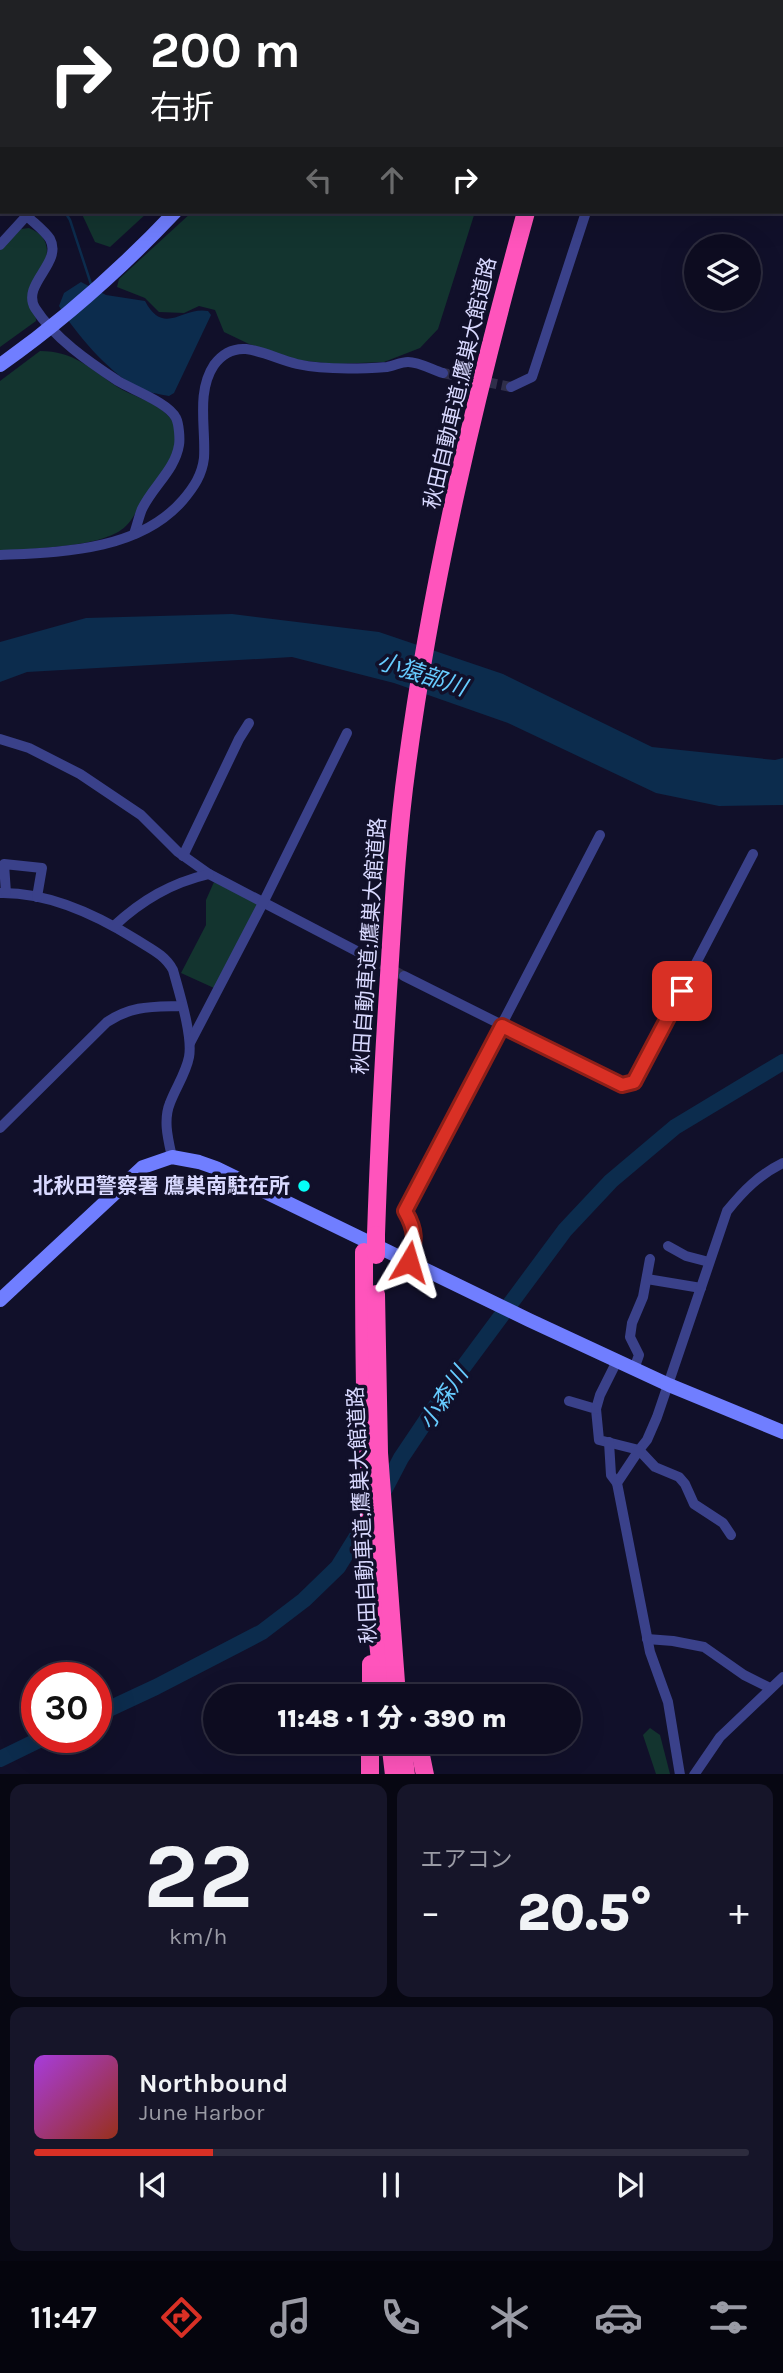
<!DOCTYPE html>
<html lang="ja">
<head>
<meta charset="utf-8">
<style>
  body { margin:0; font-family:Karla,"Noto Sans JP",sans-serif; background:#161529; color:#f1f3f6; height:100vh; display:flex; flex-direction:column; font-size:26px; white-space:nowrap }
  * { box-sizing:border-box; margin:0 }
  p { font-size:23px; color:#9a9ba5 }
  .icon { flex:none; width:38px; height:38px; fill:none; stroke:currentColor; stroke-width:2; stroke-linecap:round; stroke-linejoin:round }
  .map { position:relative; height:1774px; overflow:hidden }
  .drawer { display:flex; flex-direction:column; gap:10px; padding:10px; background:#070712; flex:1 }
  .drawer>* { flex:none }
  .hud { position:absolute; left:0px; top:0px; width:784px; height:214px; box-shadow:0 7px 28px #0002,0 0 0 2px #2d2c3e; background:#202124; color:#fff; overflow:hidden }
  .fabs { position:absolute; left:684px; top:234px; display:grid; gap:14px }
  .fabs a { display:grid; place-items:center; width:77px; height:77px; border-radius:50%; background:#0d0c20; box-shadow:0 7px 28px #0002,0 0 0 2px #2d2c3e; font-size:35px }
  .speed { position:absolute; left:21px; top:1662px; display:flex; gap:14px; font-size:35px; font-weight:700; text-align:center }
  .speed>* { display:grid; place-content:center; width:91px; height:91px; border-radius:50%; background:#0d0c20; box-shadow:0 7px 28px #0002,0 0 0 2px #2d2c3e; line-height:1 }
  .speed .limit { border:10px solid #d22; background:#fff; color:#111 }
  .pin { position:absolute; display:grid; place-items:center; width:60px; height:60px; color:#fff; margin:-30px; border-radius:14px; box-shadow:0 4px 10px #0006 }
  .me { position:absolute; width:77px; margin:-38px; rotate:7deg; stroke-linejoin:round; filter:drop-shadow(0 0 5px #0008) }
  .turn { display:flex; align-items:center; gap:24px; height:147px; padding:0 35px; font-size:32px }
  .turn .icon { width:91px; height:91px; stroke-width:2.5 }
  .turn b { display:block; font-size:49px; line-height:60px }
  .lanes { display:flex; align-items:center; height:66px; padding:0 35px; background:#0003; justify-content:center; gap:35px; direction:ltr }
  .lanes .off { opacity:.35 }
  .big { font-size:52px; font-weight:800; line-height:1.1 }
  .drawer .card { flex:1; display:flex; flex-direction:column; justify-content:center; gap:10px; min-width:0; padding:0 24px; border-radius:14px; background:#161529 }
  .drawer .dial { align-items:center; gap:0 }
  .dial b { font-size:91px; line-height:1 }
  .song { display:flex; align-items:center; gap:21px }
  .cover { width:84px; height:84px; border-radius:10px; background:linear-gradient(135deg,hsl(280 70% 55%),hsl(10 70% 35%)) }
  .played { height:7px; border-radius:4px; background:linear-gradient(90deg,#d93025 25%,#2d2c3e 25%) }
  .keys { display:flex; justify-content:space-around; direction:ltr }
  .heat { display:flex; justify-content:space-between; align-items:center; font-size:38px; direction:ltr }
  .drawer .tiles { flex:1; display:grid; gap:10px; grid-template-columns:1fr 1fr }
  .card:last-child { grid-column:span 2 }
  .trip { position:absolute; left:203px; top:1684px; width:378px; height:70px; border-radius:35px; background:#0d0c20; box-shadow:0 7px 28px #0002,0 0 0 2px #2d2c3e; font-weight:800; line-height:70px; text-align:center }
  .tab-bar { display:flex; height:112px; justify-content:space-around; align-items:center; background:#05050d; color:#9a9ba5 }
  .tab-bar .icon { width:49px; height:49px }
  .tab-bar .on { color:#d93025 }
  .tab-bar b { font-size:32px; color:#f1f3f6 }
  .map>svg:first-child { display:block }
  .green { fill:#13342f }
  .water { fill:#0c2c4d }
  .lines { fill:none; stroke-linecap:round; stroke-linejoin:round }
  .stream { stroke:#0c2c4d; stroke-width:2.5 }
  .river { stroke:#0c2c4d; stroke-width:16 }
  .street-tunnel { stroke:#2f2e4a; stroke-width:10; stroke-dasharray:10 5; stroke-linecap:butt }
  .street { stroke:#3a418a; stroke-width:10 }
  .secondary { stroke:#707eff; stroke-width:14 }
  .highway { stroke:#ff54bc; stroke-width:18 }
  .secondary-bridge { stroke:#707eff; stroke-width:14 }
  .highway-bridge { stroke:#ff54bc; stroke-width:18 }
  .route-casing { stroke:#8d1f18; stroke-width:18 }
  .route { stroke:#d93025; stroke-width:12 }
  .poi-dot { fill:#05fff8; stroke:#11102a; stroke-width:2.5 }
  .labels { text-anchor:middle; stroke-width:7; stroke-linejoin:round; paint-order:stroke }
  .street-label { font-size:21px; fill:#d9d9ff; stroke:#11102a }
  .poi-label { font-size:21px; font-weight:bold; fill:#d9d9ff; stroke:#11102a; text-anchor:end }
  .water-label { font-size:23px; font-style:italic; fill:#67ccff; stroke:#11102a }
</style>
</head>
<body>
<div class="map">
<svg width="783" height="1775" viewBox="0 0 783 1775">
  <rect width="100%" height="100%" fill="#11102a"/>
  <g class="green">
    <path d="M0,0H310L2,2V122Z"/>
    <path d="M345,0H524L344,2Z"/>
    <path d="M81,212H148L110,247L95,242Z"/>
    <path d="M192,212H475L438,329L420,348L384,362L334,364L298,360L249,344L224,332L215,310L199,306L184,313L159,312L145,298L117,287L119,279Z"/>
    <path d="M29,228C47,235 51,249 43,267C41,271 37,273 36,276C33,286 36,310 36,321L0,347V250L21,229Z"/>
    <path d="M40,351C74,351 89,368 116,386C133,397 158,402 171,419C189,445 159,475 146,495C138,507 133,522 121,530C116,534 107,537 101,539C73,547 30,549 0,551V381Z"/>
    <path d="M214,882L259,904L214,988L181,973L206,925V900Z"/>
    <path d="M650,1728L660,1735L670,1774H656L643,1735Z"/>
  </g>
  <g class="water">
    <path d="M81,282L106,295L145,301C164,337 183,306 208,311L211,315L174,393L169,396C158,394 146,392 136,387C108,371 75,333 59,306L64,293Z"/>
    <path d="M232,614L379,632L503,674L652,747L775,760L783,758V805L719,806L656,793L508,723L394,683L292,657L27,672L0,682V642L86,618Z"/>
  </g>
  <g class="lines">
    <g class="stream">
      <path d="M0,175H2"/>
      <path d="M65,212L70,220L91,284"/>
    </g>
    <g class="river">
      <path d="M96,1715L156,1687L262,1632L304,1600L338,1567L377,1504L401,1458L450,1385L565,1230L611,1181L675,1127L783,1062"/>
      <path d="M0,1759L43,1738"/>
    </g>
    <g class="street-tunnel">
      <path d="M443,373L511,387"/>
      <path d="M368,957L404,976"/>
    </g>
    <g class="street">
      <path d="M782,81H783"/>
      <path d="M0,136L2,137"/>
      <path d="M27,216C34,223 45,231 50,239C63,263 21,284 35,308C54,338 89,362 118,381C133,390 169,403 176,418C179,424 180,439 179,445C175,470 153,486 142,509C139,516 137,526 134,534"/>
      <path d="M0,245L30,212"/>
      <path d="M511,387L532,377L586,212"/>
      <path d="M0,555C62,552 139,551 183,500C194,487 202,475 204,458C206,428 196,392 214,365C222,354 232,348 246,349C263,351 280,360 297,364C324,370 359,369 387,367C394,366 401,362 408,362C419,362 433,370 443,373"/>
      <path d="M0,739L29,748L80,774L141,815L178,852L209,874L368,957"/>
      <path d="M183,856L239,739L249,723"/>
      <path d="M0,893C48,892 97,915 137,940C151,949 165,955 173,970C179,992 193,1036 189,1057C186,1073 176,1087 170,1103C163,1120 168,1139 172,1157"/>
      <path d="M6,893L4,864L42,868L37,897"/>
      <path d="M114,926C142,900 171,883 209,874"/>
      <path d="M404,976L622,1085L634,1082L753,854"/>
      <path d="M190,1043L264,901L347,733"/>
      <path d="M0,1128L107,1022C133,1005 152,1007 182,1006"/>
      <path d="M668,1246L686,1256L709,1262"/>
      <path d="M409,1262C415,1240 418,1232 405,1211L600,835"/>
      <path d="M647,1279L701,1288"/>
      <path d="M634,1369L639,1355L630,1337L632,1323L643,1297L650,1259"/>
      <path d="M569,1401L596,1409L599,1440L639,1450L647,1440L657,1417L727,1211C744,1190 759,1175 783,1163"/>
      <path d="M596,1409L600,1395L617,1361"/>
      <path d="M609,1442L611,1475L617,1483"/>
      <path d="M647,1639L673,1641L704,1647L744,1675L770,1688"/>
      <path d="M680,1775L668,1702L650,1652L617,1483L639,1450L655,1467L679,1477L685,1484L694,1504L723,1523L731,1535"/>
      <path d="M694,1775L720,1737L783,1677"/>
    </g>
    <g class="secondary">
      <path d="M326,2L327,0"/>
      <path d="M0,1300L143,1167L172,1157L199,1162L216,1168L529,1320L669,1385L783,1432"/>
    </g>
    <g class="highway">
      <path d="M576,2V0"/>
      <path d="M593,2L594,0"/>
      <path d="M376,1235C379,1143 384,1052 390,960C394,895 398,830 407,765C432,578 476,393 526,212"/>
      <path d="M364,1252C364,1400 366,1549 384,1696"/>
      <path d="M376,1294L379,1453L397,1696"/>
      <path d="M371,1696V1664"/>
      <path d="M390,1741L394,1775"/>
      <path d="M402,1741L406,1775"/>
      <path d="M418,1741L425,1775"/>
      <path d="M370,1775V1741"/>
    </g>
    <path class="secondary-bridge" d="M0,365C64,320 121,269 175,212"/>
    <path class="highway-bridge" d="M376,1255V1235"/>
  </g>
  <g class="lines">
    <g class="route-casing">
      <path id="route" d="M409,1262C415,1240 417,1232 405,1211L502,1026L622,1085L634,1082L682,991"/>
    </g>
    <use href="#route" class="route"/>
  </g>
  <circle class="poi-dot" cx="304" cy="1186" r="7"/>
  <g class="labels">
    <g class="street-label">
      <text transform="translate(460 383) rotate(-77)" y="7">秋田自動車道;鷹巣大館道路</text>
      <text transform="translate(369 946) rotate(-86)" y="7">秋田自動車道;鷹巣大館道路</text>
      <text transform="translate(362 1515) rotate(-93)" y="7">秋田自動車道;鷹巣大館道路</text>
    </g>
    <g class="poi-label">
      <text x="290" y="1193">北秋田警察署 鷹巣南駐在所</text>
    </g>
    <g class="water-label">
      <text transform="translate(422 674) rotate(18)" y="8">小猿部川</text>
      <text transform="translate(443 1398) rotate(-57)" y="8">小森川</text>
    </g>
  </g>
</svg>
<div class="fabs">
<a><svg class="icon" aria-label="layers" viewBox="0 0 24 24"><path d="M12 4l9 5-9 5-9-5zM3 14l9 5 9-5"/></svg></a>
</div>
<div class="speed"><div class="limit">30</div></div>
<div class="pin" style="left:682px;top:991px;background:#d93025"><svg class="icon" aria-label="arrive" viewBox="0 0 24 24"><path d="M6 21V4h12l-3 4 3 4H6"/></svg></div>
<svg class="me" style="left:409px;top:1262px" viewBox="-20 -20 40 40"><path d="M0-17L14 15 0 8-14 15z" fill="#d93025" stroke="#fff" stroke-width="4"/></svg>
<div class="trip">11:48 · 1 分 · 390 m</div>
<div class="hud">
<div class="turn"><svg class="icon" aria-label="right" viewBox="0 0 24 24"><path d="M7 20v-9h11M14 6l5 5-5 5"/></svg><div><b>200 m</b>右折</div></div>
<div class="lanes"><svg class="icon off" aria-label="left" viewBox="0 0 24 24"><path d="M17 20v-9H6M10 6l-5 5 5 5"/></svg><svg class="icon off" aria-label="ahead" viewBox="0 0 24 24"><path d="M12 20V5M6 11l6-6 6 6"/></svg><svg class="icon" aria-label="right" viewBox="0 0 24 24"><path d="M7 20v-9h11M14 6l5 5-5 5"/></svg></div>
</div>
</div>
<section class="drawer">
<div class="tiles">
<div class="card dial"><b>22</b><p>km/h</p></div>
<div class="card"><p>エアコン</p>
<div class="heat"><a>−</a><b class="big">20.5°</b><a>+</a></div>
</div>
<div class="card">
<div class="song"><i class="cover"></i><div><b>Northbound</b><p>June Harbor</p></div></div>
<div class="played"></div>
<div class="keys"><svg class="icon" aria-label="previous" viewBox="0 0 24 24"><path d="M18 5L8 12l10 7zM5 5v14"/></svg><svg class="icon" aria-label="pause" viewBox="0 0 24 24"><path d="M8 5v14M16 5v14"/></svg><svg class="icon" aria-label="next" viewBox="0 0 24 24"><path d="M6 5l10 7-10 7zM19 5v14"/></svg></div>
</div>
</div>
</section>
<nav class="tab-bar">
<b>11:47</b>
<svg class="icon on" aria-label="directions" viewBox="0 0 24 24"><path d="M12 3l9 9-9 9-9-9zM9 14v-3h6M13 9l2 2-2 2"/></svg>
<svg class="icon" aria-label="music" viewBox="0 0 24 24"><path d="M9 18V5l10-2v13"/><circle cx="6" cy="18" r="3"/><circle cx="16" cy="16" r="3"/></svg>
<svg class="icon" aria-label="phone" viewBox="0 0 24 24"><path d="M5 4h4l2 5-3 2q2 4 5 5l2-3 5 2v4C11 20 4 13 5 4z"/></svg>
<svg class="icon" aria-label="climate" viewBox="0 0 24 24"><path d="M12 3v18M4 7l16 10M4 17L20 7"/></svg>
<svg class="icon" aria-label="car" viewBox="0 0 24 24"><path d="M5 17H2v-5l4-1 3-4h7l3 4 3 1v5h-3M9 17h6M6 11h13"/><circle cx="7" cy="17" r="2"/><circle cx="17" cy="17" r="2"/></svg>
<svg class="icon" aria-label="filters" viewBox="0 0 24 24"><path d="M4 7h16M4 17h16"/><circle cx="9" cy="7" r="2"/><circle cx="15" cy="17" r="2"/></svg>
</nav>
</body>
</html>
